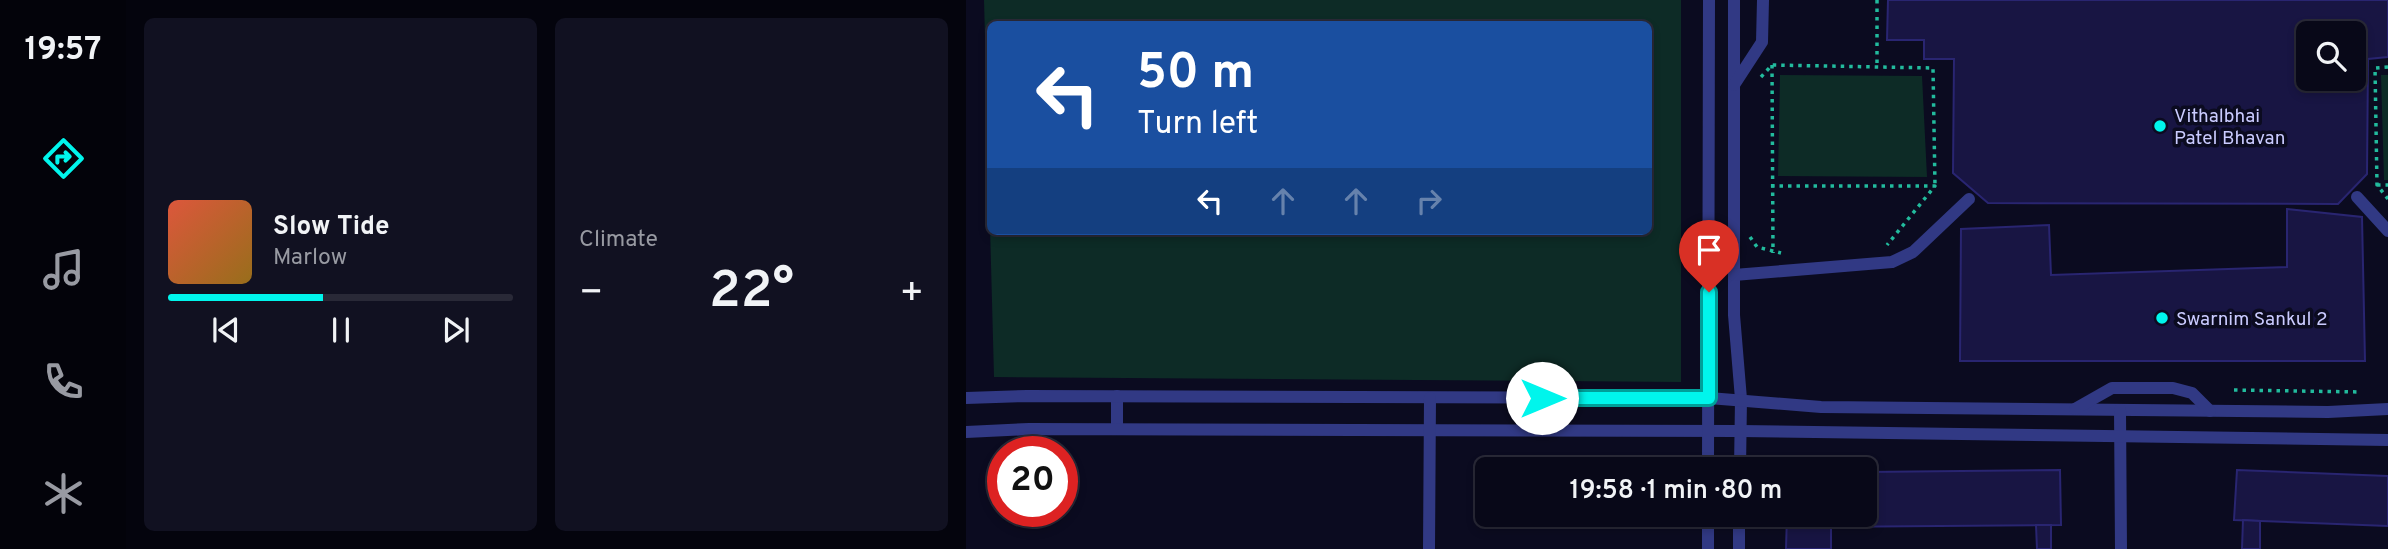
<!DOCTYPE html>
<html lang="en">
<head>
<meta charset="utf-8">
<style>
  body { margin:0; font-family:Overpass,sans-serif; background:#111121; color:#f1f3f6; height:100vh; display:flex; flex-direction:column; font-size:26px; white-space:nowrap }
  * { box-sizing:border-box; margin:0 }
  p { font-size:23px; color:#989aa2 }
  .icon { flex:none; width:38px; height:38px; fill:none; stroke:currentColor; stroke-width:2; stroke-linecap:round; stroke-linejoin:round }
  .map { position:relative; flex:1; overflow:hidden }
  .details { display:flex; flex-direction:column; gap:18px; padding:18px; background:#04040d; width:840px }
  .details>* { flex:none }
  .guide { position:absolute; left:21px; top:21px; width:665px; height:214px; border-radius:10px; box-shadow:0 4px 10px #0003,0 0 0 2px #292937; background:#1a4fa0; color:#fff; overflow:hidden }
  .buttons { position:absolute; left:1330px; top:21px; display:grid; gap:14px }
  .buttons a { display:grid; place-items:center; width:70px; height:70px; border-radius:10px; background:#080818; box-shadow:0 4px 10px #0003,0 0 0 2px #292937; font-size:35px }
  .speed { position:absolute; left:21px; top:436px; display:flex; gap:14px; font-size:35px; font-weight:700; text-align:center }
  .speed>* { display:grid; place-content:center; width:91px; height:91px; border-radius:50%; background:#080818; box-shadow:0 4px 10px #0003,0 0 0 2px #292937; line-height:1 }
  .speed .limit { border:10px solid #d22; background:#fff; color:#111 }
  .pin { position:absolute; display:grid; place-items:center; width:60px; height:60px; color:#fff; margin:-72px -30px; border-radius:50% 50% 50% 0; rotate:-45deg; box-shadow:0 0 7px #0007 }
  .pin .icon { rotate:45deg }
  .me { position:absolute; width:77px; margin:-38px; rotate:90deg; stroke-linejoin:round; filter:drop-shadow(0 0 5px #0008) }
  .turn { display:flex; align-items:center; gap:24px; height:147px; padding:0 35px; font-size:32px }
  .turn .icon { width:91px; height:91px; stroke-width:2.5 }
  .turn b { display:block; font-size:49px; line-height:60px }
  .lanes { display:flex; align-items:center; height:66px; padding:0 35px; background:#0003; justify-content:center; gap:35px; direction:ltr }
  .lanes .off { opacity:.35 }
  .big { font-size:52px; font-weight:600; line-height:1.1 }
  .details .card { flex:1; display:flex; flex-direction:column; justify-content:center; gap:10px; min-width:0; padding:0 24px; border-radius:10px; background:#111121 }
  .song { display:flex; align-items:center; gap:21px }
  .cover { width:84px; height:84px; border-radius:10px; background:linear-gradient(135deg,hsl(10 70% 55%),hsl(40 70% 35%)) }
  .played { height:7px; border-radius:4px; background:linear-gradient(90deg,#00f5ec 45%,#292937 45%) }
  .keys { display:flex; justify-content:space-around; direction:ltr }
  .heat { display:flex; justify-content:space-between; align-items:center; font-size:38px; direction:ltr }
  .details .tiles { flex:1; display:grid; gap:18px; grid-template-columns:repeat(2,1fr) }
  .trip { position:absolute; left:509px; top:457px; width:402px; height:70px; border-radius:10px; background:#080818; box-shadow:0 4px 10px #0003,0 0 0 2px #292937; font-weight:600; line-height:70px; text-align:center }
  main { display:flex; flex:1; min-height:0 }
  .dock { display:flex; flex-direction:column; width:126px; justify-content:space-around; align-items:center; background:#03030a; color:#989aa2 }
  .dock .icon { width:49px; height:49px }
  .dock .current { color:#00f5ec }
  .dock b { font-size:32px; color:#f1f3f6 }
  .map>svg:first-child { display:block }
  .green { fill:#0d2b26; fill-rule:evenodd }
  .building { fill:#181543; stroke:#292571; stroke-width:2; fill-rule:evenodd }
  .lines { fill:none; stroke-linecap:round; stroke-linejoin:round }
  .path { stroke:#22bb9d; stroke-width:3.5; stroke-dasharray:3.5 5; stroke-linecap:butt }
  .lane { stroke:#313984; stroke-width:12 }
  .route-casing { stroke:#009f99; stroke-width:18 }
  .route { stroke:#00f5ec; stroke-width:12 }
  .poi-dot { fill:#00f5ec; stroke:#0b0b20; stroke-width:2.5 }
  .labels { text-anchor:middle; stroke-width:7; stroke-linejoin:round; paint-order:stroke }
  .poi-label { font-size:19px; fill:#cacbff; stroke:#0b0b20; text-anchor:start }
</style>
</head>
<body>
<main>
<nav class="dock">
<b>19:57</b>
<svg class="icon current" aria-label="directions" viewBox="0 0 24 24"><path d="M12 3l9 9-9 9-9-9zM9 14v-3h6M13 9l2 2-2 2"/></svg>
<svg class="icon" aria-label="music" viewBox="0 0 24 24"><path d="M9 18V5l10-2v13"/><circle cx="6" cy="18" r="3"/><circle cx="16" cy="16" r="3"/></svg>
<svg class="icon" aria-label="phone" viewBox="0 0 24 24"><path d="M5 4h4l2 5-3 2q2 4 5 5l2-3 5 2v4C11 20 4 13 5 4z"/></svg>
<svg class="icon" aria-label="climate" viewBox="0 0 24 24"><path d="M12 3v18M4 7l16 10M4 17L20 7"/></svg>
</nav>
<section class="details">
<div class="tiles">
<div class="card">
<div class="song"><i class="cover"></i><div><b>Slow Tide</b><p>Marlow</p></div></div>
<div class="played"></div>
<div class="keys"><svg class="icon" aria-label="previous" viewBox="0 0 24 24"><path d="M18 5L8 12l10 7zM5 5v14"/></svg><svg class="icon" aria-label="pause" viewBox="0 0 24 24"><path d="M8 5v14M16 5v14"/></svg><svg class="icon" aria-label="next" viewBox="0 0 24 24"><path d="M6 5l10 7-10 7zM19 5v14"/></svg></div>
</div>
<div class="card"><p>Climate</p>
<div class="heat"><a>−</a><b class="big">22°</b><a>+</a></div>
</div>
</div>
</section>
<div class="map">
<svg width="1422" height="549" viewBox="0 0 1422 549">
  <rect width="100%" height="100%" fill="#0b0b20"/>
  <g class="green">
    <path d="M18,0H715V382L28,377ZM682,24V231H24V24Z"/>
    <path d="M814,75L956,76L961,177L812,176Z"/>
    <path d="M1415,75H1422V180H1418Z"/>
  </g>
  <g class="building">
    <path d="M922,0H1422V57L1402,59L1401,174L1372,204L1022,203L987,173L988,59H958V40H921ZM1342,33H1388V79H1342Z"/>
    <path d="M1321,209L1396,217L1399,361H994L995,229L1083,225L1085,275L1321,267Z"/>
    <path d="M1094,470L1095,525L848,527V514H900V472Z"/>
    <path d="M1271,470L1422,476V526L1268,520Z"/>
    <path d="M821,514H848V527H865V549H820Z"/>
    <path d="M1277,520L1294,521V549H1276Z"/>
    <path d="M1070,525H1085V549H1071Z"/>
  </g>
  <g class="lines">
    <g class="path">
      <path d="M911,0V67"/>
      <path d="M806,65L807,253"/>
      <path d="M1422,67L1409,68L1411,185L1422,199"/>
      <path d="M795,77L806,65L967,68L969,186"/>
      <path d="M1411,185H1422"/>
      <path d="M805,186H969L921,245"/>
      <path d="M784,237L791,247L815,253"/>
      <path d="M1268,390L1395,392"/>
    </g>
    <g class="lane">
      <path d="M768,0V315L775,399L774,469"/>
      <path d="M768,85L796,42L797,0"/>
      <path d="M1391,197L1422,231"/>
      <path d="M768,275L926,262L947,252L1003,199"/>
      <path d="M151,396V429"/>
      <path d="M0,398L61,396L743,398L855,407L1362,412L1422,409"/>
      <path d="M1109,409L1146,388H1207L1226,393L1244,411"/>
      <path d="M1154,410L1155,549"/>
      <path d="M0,432L63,429L774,431L1422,440"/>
      <path d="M742,469L743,0"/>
      <path d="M463,549L464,398"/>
      <path d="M742,549V514"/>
      <path d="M773,549V514"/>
    </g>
  </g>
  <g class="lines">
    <g class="route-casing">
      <path id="route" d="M576,398H743V292"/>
    </g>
    <use href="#route" class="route"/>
  </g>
  <g class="poi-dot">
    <circle cx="1194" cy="126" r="7"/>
    <circle cx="1196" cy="318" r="7"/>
  </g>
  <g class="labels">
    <g class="poi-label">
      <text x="1208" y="122">Vithalbhai<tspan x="1208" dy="22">Patel Bhavan</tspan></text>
      <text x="1210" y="325">Swarnim Sankul 2</text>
    </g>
  </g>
</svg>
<div class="buttons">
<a><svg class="icon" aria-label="search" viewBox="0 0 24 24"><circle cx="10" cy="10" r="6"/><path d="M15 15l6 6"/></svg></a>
</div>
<div class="speed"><div class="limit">20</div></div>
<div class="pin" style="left:743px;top:292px;background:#d93025"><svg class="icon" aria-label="arrive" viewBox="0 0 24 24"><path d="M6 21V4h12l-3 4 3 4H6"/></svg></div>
<svg class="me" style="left:576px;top:398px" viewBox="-20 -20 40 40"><circle r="19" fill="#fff"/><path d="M0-13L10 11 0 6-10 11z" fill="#00f5ec"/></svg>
<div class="trip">19:58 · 1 min · 80 m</div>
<div class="guide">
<div class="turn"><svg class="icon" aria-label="left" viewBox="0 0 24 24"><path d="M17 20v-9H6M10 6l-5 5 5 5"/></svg><div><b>50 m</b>Turn left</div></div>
<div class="lanes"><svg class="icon" aria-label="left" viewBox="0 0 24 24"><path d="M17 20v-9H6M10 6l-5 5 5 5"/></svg><svg class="icon off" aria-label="ahead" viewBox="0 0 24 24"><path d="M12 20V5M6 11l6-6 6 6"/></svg><svg class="icon off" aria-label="ahead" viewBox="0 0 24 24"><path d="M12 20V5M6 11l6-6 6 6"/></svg><svg class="icon off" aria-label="right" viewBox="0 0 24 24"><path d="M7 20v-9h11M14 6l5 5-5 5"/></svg></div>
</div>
</div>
</main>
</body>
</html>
